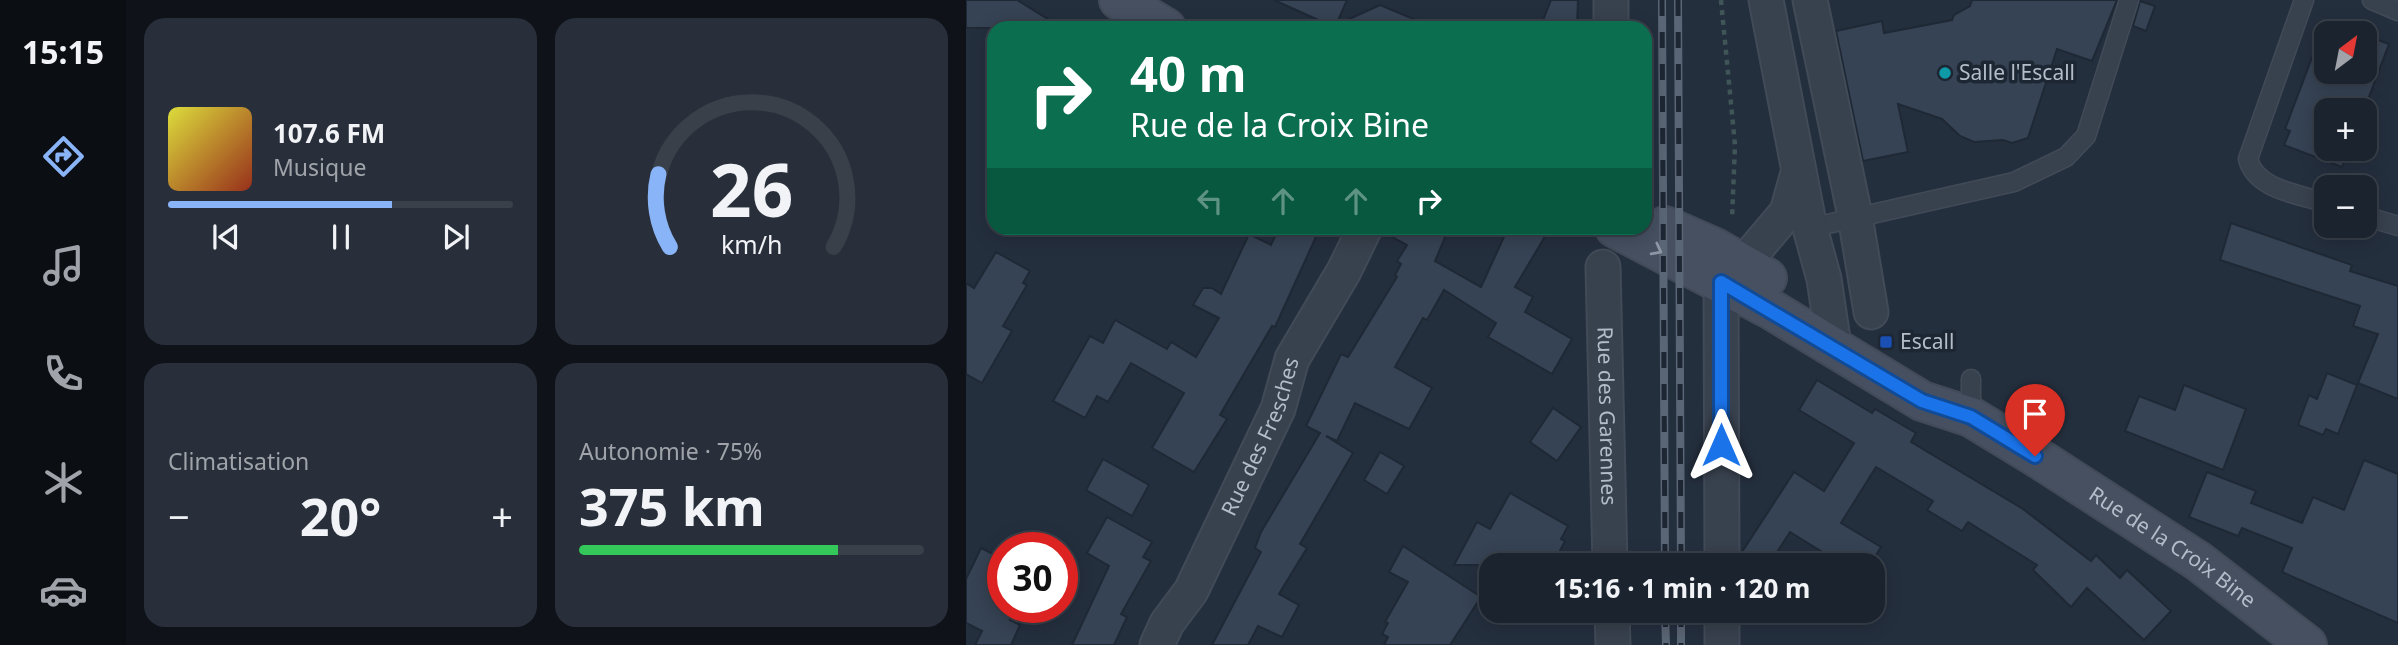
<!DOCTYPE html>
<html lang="fr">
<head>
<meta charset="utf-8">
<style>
  body { margin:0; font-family:"Noto Sans",sans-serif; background:#282f3a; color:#f1f3f6; height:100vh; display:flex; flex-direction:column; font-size:26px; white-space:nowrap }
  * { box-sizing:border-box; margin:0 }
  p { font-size:23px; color:#a0a4aa }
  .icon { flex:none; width:38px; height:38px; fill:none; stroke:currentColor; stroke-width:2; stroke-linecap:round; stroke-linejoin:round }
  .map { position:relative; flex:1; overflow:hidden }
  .panel { display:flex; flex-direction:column; gap:18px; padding:18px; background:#0f1319; width:840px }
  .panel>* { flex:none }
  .banner { position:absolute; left:21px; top:21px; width:665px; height:214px; border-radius:21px; box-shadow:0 4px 18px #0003,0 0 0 2px #39404a; background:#0b6e4f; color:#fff; overflow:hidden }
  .needle { width:46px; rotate:32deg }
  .fabs { position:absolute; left:1348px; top:21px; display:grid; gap:14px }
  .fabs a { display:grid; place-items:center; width:63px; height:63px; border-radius:14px; background:#1b232e; box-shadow:0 4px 18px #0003,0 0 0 2px #39404a; font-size:35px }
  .speed { position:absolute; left:21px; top:532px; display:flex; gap:14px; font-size:35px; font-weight:700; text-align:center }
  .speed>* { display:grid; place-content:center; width:91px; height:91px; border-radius:50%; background:#1b232e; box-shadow:0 4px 18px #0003,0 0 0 2px #39404a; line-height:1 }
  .speed .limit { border:10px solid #d22; background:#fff; color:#111 }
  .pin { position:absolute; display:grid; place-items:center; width:60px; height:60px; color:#fff; margin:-72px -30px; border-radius:50% 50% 50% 0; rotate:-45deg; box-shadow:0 0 7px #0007 }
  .pin .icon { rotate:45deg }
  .me { position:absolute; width:77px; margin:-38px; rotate:0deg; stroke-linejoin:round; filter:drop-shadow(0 0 5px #0008) }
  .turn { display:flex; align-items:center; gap:24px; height:147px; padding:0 28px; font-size:32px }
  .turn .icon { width:91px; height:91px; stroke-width:2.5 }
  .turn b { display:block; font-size:49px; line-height:60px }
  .lanes { display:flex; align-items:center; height:66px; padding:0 28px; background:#0003; justify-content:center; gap:35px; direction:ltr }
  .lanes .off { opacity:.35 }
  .big { font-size:52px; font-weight:700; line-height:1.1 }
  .panel .widget { flex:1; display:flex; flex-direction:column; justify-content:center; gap:10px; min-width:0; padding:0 24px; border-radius:21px; background:#282f3a }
  .panel .dial { align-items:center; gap:0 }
  .dial svg { height:182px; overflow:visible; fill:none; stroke:#39404a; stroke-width:7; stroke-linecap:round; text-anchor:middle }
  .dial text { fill:#f1f3f6; stroke:none }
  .song { display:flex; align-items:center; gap:21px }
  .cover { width:84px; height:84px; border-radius:10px; background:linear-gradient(135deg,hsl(60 70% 55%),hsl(10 70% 35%)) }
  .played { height:7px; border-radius:4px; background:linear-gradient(90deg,#8ab4f8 65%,#39404a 65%) }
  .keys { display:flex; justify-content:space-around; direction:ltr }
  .heat { display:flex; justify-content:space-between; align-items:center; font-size:38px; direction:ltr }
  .charge { height:10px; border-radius:5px; background:linear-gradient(90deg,#34c759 75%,#39404a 0) }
  .panel .tiles { flex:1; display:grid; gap:18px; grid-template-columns:repeat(2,1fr) }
  .trip { position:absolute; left:513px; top:553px; width:406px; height:70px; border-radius:21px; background:#1b232e; box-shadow:0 4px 18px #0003,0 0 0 2px #39404a; font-weight:700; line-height:70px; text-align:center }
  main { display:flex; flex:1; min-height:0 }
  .tab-bar { display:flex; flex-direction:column; width:126px; justify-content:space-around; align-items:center; background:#0b0e12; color:#a0a4aa }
  .tab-bar .icon { width:49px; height:49px }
  .tab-bar .active { color:#8ab4f8 }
  .tab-bar b { font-size:32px; color:#f1f3f6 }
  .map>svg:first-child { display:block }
  .building { fill:#364354; stroke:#1f2835; stroke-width:2 }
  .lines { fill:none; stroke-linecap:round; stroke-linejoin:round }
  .lane-casing { stroke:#414a57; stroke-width:21 }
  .street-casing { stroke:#414a57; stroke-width:37 }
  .secondary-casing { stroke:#414a57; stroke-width:42 }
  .path { stroke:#3f5557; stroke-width:4.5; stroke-dasharray:5 5; stroke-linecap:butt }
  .lane { stroke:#38414e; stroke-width:18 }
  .street { stroke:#38414e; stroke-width:33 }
  .secondary { stroke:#465061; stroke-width:38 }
  .rail-casing { stroke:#5a6575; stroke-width:8 }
  .rail { stroke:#1d2633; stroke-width:5; stroke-dasharray:16; stroke-linecap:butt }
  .oneway { stroke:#8e96a5 }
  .route-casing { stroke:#114b97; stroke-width:18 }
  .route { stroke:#1a73e8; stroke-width:12 }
  .culture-dot { fill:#0f9aa8; stroke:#1d2633; stroke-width:2.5 }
  .transit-dot { fill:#1a4fb4; stroke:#1d2633; stroke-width:2.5 }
  .labels { text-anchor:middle; stroke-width:7; stroke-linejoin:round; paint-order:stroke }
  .poi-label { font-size:21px; fill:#b4bcc9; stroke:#1d2633; text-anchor:start }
  .street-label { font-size:21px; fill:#b4bcc9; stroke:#1d2633 }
</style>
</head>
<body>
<main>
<nav class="tab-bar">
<b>15:15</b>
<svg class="icon active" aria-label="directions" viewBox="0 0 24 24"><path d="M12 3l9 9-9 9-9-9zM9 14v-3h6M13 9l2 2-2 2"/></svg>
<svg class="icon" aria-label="music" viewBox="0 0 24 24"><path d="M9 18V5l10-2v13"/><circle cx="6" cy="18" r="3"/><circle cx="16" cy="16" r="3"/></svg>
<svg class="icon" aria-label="phone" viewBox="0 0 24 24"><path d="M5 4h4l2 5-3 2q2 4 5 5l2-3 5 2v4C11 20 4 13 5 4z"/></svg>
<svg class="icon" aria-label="climate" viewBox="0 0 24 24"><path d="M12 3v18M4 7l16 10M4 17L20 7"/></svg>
<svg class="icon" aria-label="car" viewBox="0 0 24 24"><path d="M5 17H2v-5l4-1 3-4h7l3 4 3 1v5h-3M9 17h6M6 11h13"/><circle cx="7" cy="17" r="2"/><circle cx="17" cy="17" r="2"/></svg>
</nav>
<section class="panel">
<div class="tiles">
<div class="widget">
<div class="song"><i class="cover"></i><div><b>107.6 FM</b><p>Musique</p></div></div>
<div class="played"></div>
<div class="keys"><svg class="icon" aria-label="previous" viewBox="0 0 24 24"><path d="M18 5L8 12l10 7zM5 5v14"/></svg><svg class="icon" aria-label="pause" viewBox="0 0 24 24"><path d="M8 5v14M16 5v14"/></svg><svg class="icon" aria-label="next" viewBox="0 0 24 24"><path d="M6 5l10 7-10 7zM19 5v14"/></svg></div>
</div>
<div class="widget dial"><svg viewBox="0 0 100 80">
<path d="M14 69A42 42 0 1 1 86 69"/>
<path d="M14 69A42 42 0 0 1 9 37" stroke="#8ab4f8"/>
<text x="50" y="56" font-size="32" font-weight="700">26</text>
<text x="50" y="72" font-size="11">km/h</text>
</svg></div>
<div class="widget"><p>Climatisation</p>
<div class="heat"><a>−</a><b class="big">20°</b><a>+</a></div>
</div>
<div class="widget"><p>Autonomie · 75%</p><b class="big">375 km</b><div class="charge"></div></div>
</div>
</section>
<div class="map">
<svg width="1432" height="645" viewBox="0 0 1432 645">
  <rect width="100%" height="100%" fill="#242f3e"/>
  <g class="building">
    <path d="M0,0H51L96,28H0Z"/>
    <path d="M308,0H381L370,25L414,5L467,27L362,28L366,26Z"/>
    <path d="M585,0H612L611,28H574Z"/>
    <path d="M1006,0H1151L1126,61L1091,49L1062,138L1046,143L1037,140L1008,142L994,136L976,119L932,104L942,152L897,161L870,31L916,21L918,33L986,20L988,15L1004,6Z"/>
    <path d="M1174,1L1189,6L1180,31L1167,26Z"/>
    <path d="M1398,35L1423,44L1398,110H1360V149H1383L1376,167L1318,145L1324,131L1319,129L1353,39L1359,41L1360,38V72H1398Z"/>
    <path d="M1265,223L1386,265L1384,271L1432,286V399L1392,383L1412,334L1387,326L1394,306L1254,260Z"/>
    <path d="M313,228H354L309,327L306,326L254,415L261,419L228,472L186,448L218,393L165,363L142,402L131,396L119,418L87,401L124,336L137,343L149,320L201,349L205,342L230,357L253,318L227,305L237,288H246L255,294L283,234L305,245Z"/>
    <path d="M418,228H483L469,261L515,287L542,228H584L549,287L567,297L559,312L606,339L586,374L522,337L530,323L478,290L461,320L457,318L429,367L466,388L443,429L389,403L371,441L360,436L387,453L334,544L341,548L313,594L333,605L316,637L292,626L282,645H246L295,552L289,548L295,532L354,433L340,426L375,354L382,357L431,277L429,275L435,264L431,261L441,245L417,232Z"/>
    <path d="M30,252L64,271L57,283L61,285L37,326L46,331L16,383L0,374V283L8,288Z"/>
    <path d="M1361,373L1391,385L1372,434L1360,429L1357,435L1332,425L1343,395L1351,399Z"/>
    <path d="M851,380L906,413L909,409L950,433L945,442L1057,509L1125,561L1130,555L1154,578L1161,570L1205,611L1178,640L1121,588L1105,607L1067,570L1071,565L1002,522L996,531L961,510L967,501L910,467L875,523L915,547L904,565H861L866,558L824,532L803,565H797L776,552L828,472L858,491L888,443L833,410Z"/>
    <path d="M1218,385L1280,409L1257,470L1159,431L1173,396L1209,410Z"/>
    <path d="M587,408L615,427L591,461L564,442Z"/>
    <path d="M414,452L438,466L421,494L398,480Z"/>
    <path d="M137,459L183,485L166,516L120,490Z"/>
    <path d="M1398,460L1432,474V623L1316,572L1326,548L1276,528L1272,536L1223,517L1241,472L1290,491L1285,503L1336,523L1347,497L1378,510Z"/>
    <path d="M544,493L602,526L595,539L599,541L587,565H488L511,522L524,529Z"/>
    <path d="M141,517L186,542L177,557L185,561L155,614L161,617L148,645H106L143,566L121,553Z"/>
    <path d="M437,546L515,597L484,645H418L422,637L416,634L422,623L419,622L442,582L423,572Z"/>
    <path d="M15,548L37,559V607H50L44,620L54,625L45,645H9L16,631L0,623V579Z"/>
  </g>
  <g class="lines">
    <g class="lane-casing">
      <g id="lane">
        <path d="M1338,0L1282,159C1290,190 1333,194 1360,203"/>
        <path d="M1406,0L1432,11"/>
        <path d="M1398,216L1432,226"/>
        <path d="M844,228L1048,182L1100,157L1120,136L1163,0"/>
        <path d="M1005,417V379"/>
      </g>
    </g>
    <g class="street-casing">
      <g id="street">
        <path d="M800,0L844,228L858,279L868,346"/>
        <path d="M844,0L889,216L905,312"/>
        <path d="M645,28V0"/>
        <path d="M777,264L821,212L832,173"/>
        <path id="s1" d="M637,267L644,565"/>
        <path d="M755,282L756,565"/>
        <path d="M646,611L647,645"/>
        <path d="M756,611V645"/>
        <path id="s2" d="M191,645L201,623L225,591L312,409L326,359L378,271L399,228"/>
      </g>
    </g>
    <g class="secondary-casing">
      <g id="secondary">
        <path d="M153,0L200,28"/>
        <path d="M699,226L749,248L801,278"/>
        <path id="s3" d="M649,228L806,310L956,401L1005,417L1069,456L1232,561L1341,645"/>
      </g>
    </g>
    <path class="path" d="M755,0L769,145L766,219"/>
    <use href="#lane" class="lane"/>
    <use href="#street" class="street"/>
    <use href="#secondary" class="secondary"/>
    <g class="rail-casing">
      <g id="rail">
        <path d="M696,0L699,565"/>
        <path d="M712,0L715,565"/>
        <path d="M699,611L700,645"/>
        <path d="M715,611V645"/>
      </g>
    </g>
    <use href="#rail" class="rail"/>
  </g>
  <defs><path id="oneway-chevron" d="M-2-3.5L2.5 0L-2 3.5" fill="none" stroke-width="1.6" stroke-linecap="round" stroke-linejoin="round" transform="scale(1.75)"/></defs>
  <use class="oneway" href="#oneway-chevron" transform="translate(691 250) rotate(28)"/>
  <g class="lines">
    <g class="route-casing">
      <path id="route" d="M755,445V282L956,401L1005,417L1069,456"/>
    </g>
    <use href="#route" class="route"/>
  </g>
  <circle class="culture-dot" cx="979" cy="73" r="7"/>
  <rect class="transit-dot" x="913" y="335" width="14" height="14" rx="3.5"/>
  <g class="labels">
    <g class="poi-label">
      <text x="993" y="80">Salle l'Escall</text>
      <text x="934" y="349">Escall</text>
    </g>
    <g class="street-label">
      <text dy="7" stroke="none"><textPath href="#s1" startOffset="149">Rue des Garennes</textPath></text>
      <text dy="7" stroke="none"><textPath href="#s2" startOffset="234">Rue des Fresches</textPath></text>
      <text dy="7" stroke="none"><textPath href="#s3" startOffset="644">Rue de la Croix Bine</textPath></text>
    </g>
  </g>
</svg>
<div class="fabs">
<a><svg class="needle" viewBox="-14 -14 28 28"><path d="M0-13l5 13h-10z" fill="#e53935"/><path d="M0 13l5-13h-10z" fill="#a0a4aa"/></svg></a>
<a>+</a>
<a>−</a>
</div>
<div class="speed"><div class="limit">30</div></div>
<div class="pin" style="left:1069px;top:456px;background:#d93025"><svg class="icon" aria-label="arrive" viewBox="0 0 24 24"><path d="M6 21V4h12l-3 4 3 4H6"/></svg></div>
<svg class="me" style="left:755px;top:445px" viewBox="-20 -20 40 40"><path d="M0-17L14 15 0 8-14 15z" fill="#1a73e8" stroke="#fff" stroke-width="4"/></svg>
<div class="trip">15:16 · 1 min · 120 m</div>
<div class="banner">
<div class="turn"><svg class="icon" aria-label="right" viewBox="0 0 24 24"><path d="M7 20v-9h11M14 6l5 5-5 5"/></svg><div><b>40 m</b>Rue de la Croix Bine</div></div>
<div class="lanes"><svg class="icon off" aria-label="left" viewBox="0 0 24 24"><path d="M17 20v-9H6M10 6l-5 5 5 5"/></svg><svg class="icon off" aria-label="ahead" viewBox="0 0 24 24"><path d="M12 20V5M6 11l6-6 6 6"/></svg><svg class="icon off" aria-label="ahead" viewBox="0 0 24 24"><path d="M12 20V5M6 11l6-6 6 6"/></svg><svg class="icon" aria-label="right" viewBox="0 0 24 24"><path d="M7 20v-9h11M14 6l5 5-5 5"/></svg></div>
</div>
</div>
</main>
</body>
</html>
